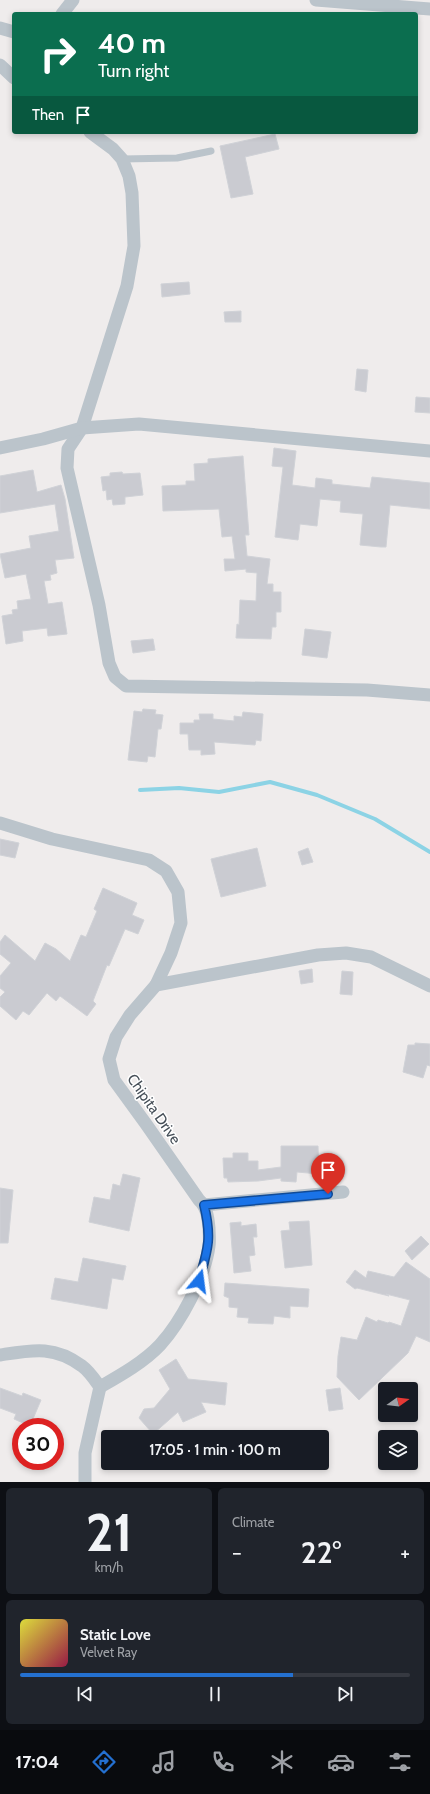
<!DOCTYPE html>
<html lang="en">
<head>
<meta charset="utf-8">
<style>
  body { margin:0; font-family:Cabin,sans-serif; background:#20242c; color:#f1f3f6; height:100vh; display:flex; flex-direction:column; font-size:15px; white-space:nowrap }
  * { box-sizing:border-box; margin:0 }
  p { font-size:13px; color:#9ea1a6 }
  .icon { flex:none; width:22px; height:22px; fill:none; stroke:currentColor; stroke-width:2; stroke-linecap:round; stroke-linejoin:round }
  .map { position:relative; height:1482px; overflow:hidden }
  .panel { display:flex; flex-direction:column; gap:6px; padding:6px; background:#0d0f14; flex:1 }
  .panel>* { flex:none }
  .hud { position:absolute; left:12px; top:12px; width:406px; height:122px; border-radius:4px; box-shadow:0 2px 6px #0003; background:#0b6e4f; color:#fff; overflow:hidden }
  .needle { width:26px; rotate:76deg }
  .controls { position:absolute; left:378px; top:1382px; display:grid; gap:8px }
  .controls a { display:grid; place-items:center; width:40px; height:40px; border-radius:4px; background:#171b24; box-shadow:0 2px 6px #0003; font-size:20px }
  .speed { position:absolute; left:12px; top:1418px; display:flex; gap:8px; font-size:20px; font-weight:700; text-align:center }
  .speed>* { display:grid; place-content:center; width:52px; height:52px; border-radius:50%; background:#171b24; box-shadow:0 2px 6px #0003; line-height:1 }
  .speed .limit { border:6px solid #d22; background:#fff; color:#111 }
  .pin { position:absolute; display:grid; place-items:center; width:34px; height:34px; color:#fff; margin:-41px -17px; border-radius:50% 50% 50% 0; rotate:-45deg; box-shadow:0 0 4px #0007 }
  .pin .icon { rotate:45deg }
  .me { position:absolute; width:44px; margin:-22px; rotate:16deg; stroke-linejoin:round; filter:drop-shadow(0 0 3px #0008) }
  .turn { display:flex; align-items:center; gap:14px; height:84px; padding:0 20px; font-size:18px }
  .turn .icon { width:52px; height:52px; stroke-width:2.5 }
  .turn b { display:block; font-size:28px; line-height:34px }
  .then { display:flex; align-items:center; height:38px; padding:0 20px; background:#0003; gap:8px; font-size:15px }
  .big { font-size:30px; font-weight:600; line-height:1.1 }
  .panel .card { flex:1; display:flex; flex-direction:column; justify-content:center; gap:6px; min-width:0; padding:0 14px; border-radius:6px; background:#20242c }
  .panel .dial { align-items:center; gap:0 }
  .dial b { font-size:52px; line-height:1 }
  .song { display:flex; align-items:center; gap:12px }
  .cover { width:48px; height:48px; border-radius:6px; background:linear-gradient(135deg,hsl(60 70% 55%),hsl(340 70% 35%)) }
  .played { height:4px; border-radius:2px; background:linear-gradient(90deg,#2470d0 70%,#363941 70%) }
  .keys { display:flex; justify-content:space-around; direction:ltr }
  .heat { display:flex; justify-content:space-between; align-items:center; font-size:22px; direction:ltr }
  .panel .tiles { flex:1; display:grid; gap:6px; grid-template-columns:1fr 1fr }
  .card:last-child { grid-column:span 2 }
  .trip { position:absolute; left:101px; top:1430px; width:228px; height:40px; border-radius:4px; background:#171b24; box-shadow:0 2px 6px #0003; font-weight:600; line-height:40px; text-align:center }
  .dock { display:flex; height:64px; justify-content:space-around; align-items:center; background:#090b0e; color:#9ea1a6 }
  .dock .icon { width:28px; height:28px }
  .dock .current { color:#2470d0 }
  .dock b { font-size:18px; color:#f1f3f6 }
  .map>svg:first-child { display:block }
  .lines { fill:none; stroke-linecap:round; stroke-linejoin:round }
  .stream { stroke:#8cd3e5; stroke-width:4 }
  .building { fill:#cacbd1; stroke:#d0d2d7 }
  .service { stroke:#bbc4cb; stroke-width:7 }
  .minor { stroke:#bbc4cb; stroke-width:13 }
  .route-casing { stroke:#114b97; stroke-width:10 }
  .route { stroke:#1a73e8; stroke-width:7 }
  .labels { text-anchor:middle; stroke-width:3; stroke-linejoin:round; paint-order:stroke }
  .street-label { font-size:15px; fill:#464f58; stroke:#fff }
</style>
</head>
<body>
<div class="map">
<svg width="430" height="1482" viewBox="0 0 430 1482">
  <rect width="100%" height="100%" fill="#efecec"/>
  <g class="lines">
    <path class="stream" d="M140,790L179,788L219,792L270,782L317,795L375,819L430,852"/>
  </g>
  <g class="building">
    <path d="M275,134L279,149L245,157L253,194L231,198L220,146Z"/>
    <path d="M189,282L190,294L162,297L161,284Z"/>
    <path d="M241,311V322H225L224,312Z"/>
    <path d="M357,369L368,370L366,392L355,390Z"/>
    <path d="M416,397L430,398V413L415,412Z"/>
    <path d="M274,448L296,451L292,485L315,488L316,478L332,480V484L370,488L372,477L430,483V509L390,505L386,547H381L360,545L363,514L340,512L341,501L320,499L317,526L300,524L298,540L275,537L283,467L272,466Z"/>
    <path d="M243,456L249,535H245L247,556L270,559L267,584H273V592H281V612H276V627H272L271,639L236,638L237,624L239,625L240,600L256,601L257,573L246,572V569L225,571L224,559H235L232,536L222,537L219,509L163,511L162,486L186,485V481H195L194,464L208,463V459Z"/>
    <path d="M33,470L37,492L61,485L65,499L74,558L55,560L57,573L50,575L51,580L44,581L48,604L62,602L67,634L48,636L47,628L22,631L23,641L6,644L2,616L13,614L12,610L18,609L17,601L31,599L26,574L5,578L0,554L31,548L29,536L59,531L55,504L0,513V476Z"/>
    <path d="M122,472L123,474L140,473L143,495L125,497V504L113,505L112,499L107,500L106,490L103,491L101,477L110,476V473Z"/>
    <path d="M305,629L331,632L327,658L302,655Z"/>
    <path d="M153,639L155,650L133,653L131,641Z"/>
    <path d="M143,709L156,710L155,714L163,715L161,729H158L155,757L148,756L147,762L128,760L134,711L142,712Z"/>
    <path d="M243,712L263,714L261,741L256,740L255,745L214,742L215,754L201,755V750H189L188,734H180V723H194V720H200L199,714H213V719L234,721V716L242,717Z"/>
    <path d="M0,839L19,843L15,858L0,855Z"/>
    <path d="M257,848L266,886L221,897L211,859Z"/>
    <path d="M308,848L313,862L302,865L298,852Z"/>
    <path d="M103,888L137,903L132,915L144,920L138,934L125,929L109,966L107,965L93,1001L96,1004L87,1016L60,996L56,1001L47,993L29,1015L23,1011L16,1020L0,1006V997L5,992L0,988V976L11,963L0,954V942L5,935L35,961L45,943L56,949L70,961L81,935L86,937L97,911L94,909Z"/>
    <path d="M312,969L313,982L301,984L299,971Z"/>
    <path d="M342,971L353,972L352,995L340,994Z"/>
    <path d="M415,1043L430,1044V1066L427,1065L423,1078L403,1072L408,1045H415Z"/>
    <path d="M281,1146H318L319,1174L297,1172L296,1182L281,1181V1178L258,1181L228,1182L227,1178H224L223,1158H233V1153H248V1161H258V1170L281,1167Z"/>
    <path d="M123,1174L140,1178L129,1231L89,1222L94,1197L110,1200L113,1184L120,1186Z"/>
    <path d="M0,1188L13,1190L8,1243H0Z"/>
    <path d="M309,1221L312,1265L285,1268L281,1231L290,1230L289,1222Z"/>
    <path d="M241,1222V1226L256,1224L257,1237H253L255,1255L249,1256L251,1271L234,1273L230,1223Z"/>
    <path d="M421,1236L429,1244L412,1260L405,1251Z"/>
    <path d="M83,1258L126,1266L123,1280L112,1278L107,1309L51,1299L55,1278L78,1282Z"/>
    <path d="M406,1262L430,1279V1342L416,1336L408,1353L359,1400L337,1377L338,1356L341,1337L357,1340L366,1317L377,1322L378,1320L388,1323L389,1322L401,1326L410,1300L386,1294L389,1296L357,1288L355,1289L346,1282L355,1270L366,1278L368,1271L394,1277Z"/>
    <path d="M225,1283L309,1289L308,1307L290,1306V1318L274,1316L273,1324L248,1323L249,1318L237,1317L238,1308L229,1307V1298L224,1296Z"/>
    <path d="M176,1359L188,1379L227,1383L225,1405L201,1402L206,1412L183,1422L178,1412L153,1434L139,1418L144,1409L154,1408L170,1389L159,1370Z"/>
    <path d="M0,1388L22,1396L23,1393L41,1400L30,1426L14,1419L16,1414L0,1408Z"/>
    <path d="M340,1388L343,1409L329,1411L326,1390Z"/>
  </g>
  <g class="lines">
    <path class="service" d="M122,159L177,158L211,151"/>
    <g class="minor">
      <path d="M316,0L430,9"/>
      <path d="M62,14L73,0"/>
      <path d="M0,28L14,32"/>
      <path d="M0,65L14,78"/>
      <path d="M90,132L113,149L122,159L129,176L132,193L134,246L127,286L82,428L68,449L67,468L99,605L109,663L115,677L126,686L367,690L430,695"/>
      <path d="M0,448L43,439L82,428L139,424L430,451"/>
      <path d="M0,823L52,839L149,860L166,871L178,892L181,923L171,953L156,985L130,1015L116,1037L109,1059L114,1080L146,1124L199,1200C207,1207 208,1218 209,1228C209,1234 210,1240 209,1246C205,1277 181,1322 160,1345C144,1362 121,1375 100,1387"/>
      <path d="M156,985L318,955L346,953L371,957L430,986"/>
      <path d="M204,1205L343,1192"/>
      <path d="M0,1355C32,1350 54,1345 82,1366C89,1371 95,1380 100,1387L85,1453V1482"/>
    </g>
  </g>
  <g class="lines">
    <g class="route-casing">
      <path id="route" d="M199,1281C208,1249 212,1238 204,1205L328,1194"/>
    </g>
    <use href="#route" class="route"/>
  </g>
  <g class="labels">
    <g class="street-label">
      <text transform="translate(154 1109) rotate(55)" y="5">Chipita Drive</text>
    </g>
  </g>
</svg>
<div class="controls">
<a><svg class="needle" viewBox="-14 -14 28 28"><path d="M0-13l5 13h-10z" fill="#e53935"/><path d="M0 13l5-13h-10z" fill="#9ea1a6"/></svg></a>
<a><svg class="icon" aria-label="layers" viewBox="0 0 24 24"><path d="M12 4l9 5-9 5-9-5zM3 14l9 5 9-5"/></svg></a>
</div>
<div class="speed"><div class="limit">30</div></div>
<div class="pin" style="left:328px;top:1194px;background:#d93025"><svg class="icon" aria-label="arrive" viewBox="0 0 24 24"><path d="M6 21V4h12l-3 4 3 4H6"/></svg></div>
<svg class="me" style="left:199px;top:1281px" viewBox="-20 -20 40 40"><path d="M0-17L14 15 0 8-14 15z" fill="#1a73e8" stroke="#fff" stroke-width="4"/></svg>
<div class="trip">17:05 · 1 min · 100 m</div>
<div class="hud">
<div class="turn"><svg class="icon" aria-label="right" viewBox="0 0 24 24"><path d="M7 20v-9h11M14 6l5 5-5 5"/></svg><div><b>40 m</b>Turn right</div></div>
<div class="then">Then<svg class="icon" aria-label="arrive" viewBox="0 0 24 24"><path d="M6 21V4h12l-3 4 3 4H6"/></svg></div>
</div>
</div>
<section class="panel">
<div class="tiles">
<div class="card dial"><b>21</b><p>km/h</p></div>
<div class="card"><p>Climate</p>
<div class="heat"><a>−</a><b class="big">22°</b><a>+</a></div>
</div>
<div class="card">
<div class="song"><i class="cover"></i><div><b>Static Love</b><p>Velvet Ray</p></div></div>
<div class="played"></div>
<div class="keys"><svg class="icon" aria-label="previous" viewBox="0 0 24 24"><path d="M18 5L8 12l10 7zM5 5v14"/></svg><svg class="icon" aria-label="pause" viewBox="0 0 24 24"><path d="M8 5v14M16 5v14"/></svg><svg class="icon" aria-label="next" viewBox="0 0 24 24"><path d="M6 5l10 7-10 7zM19 5v14"/></svg></div>
</div>
</div>
</section>
<nav class="dock">
<b>17:04</b>
<svg class="icon current" aria-label="directions" viewBox="0 0 24 24"><path d="M12 3l9 9-9 9-9-9zM9 14v-3h6M13 9l2 2-2 2"/></svg>
<svg class="icon" aria-label="music" viewBox="0 0 24 24"><path d="M9 18V5l10-2v13"/><circle cx="6" cy="18" r="3"/><circle cx="16" cy="16" r="3"/></svg>
<svg class="icon" aria-label="phone" viewBox="0 0 24 24"><path d="M5 4h4l2 5-3 2q2 4 5 5l2-3 5 2v4C11 20 4 13 5 4z"/></svg>
<svg class="icon" aria-label="climate" viewBox="0 0 24 24"><path d="M12 3v18M4 7l16 10M4 17L20 7"/></svg>
<svg class="icon" aria-label="car" viewBox="0 0 24 24"><path d="M5 17H2v-5l4-1 3-4h7l3 4 3 1v5h-3M9 17h6M6 11h13"/><circle cx="7" cy="17" r="2"/><circle cx="17" cy="17" r="2"/></svg>
<svg class="icon" aria-label="filters" viewBox="0 0 24 24"><path d="M4 7h16M4 17h16"/><circle cx="9" cy="7" r="2"/><circle cx="15" cy="17" r="2"/></svg>
</nav>
</body>
</html>
